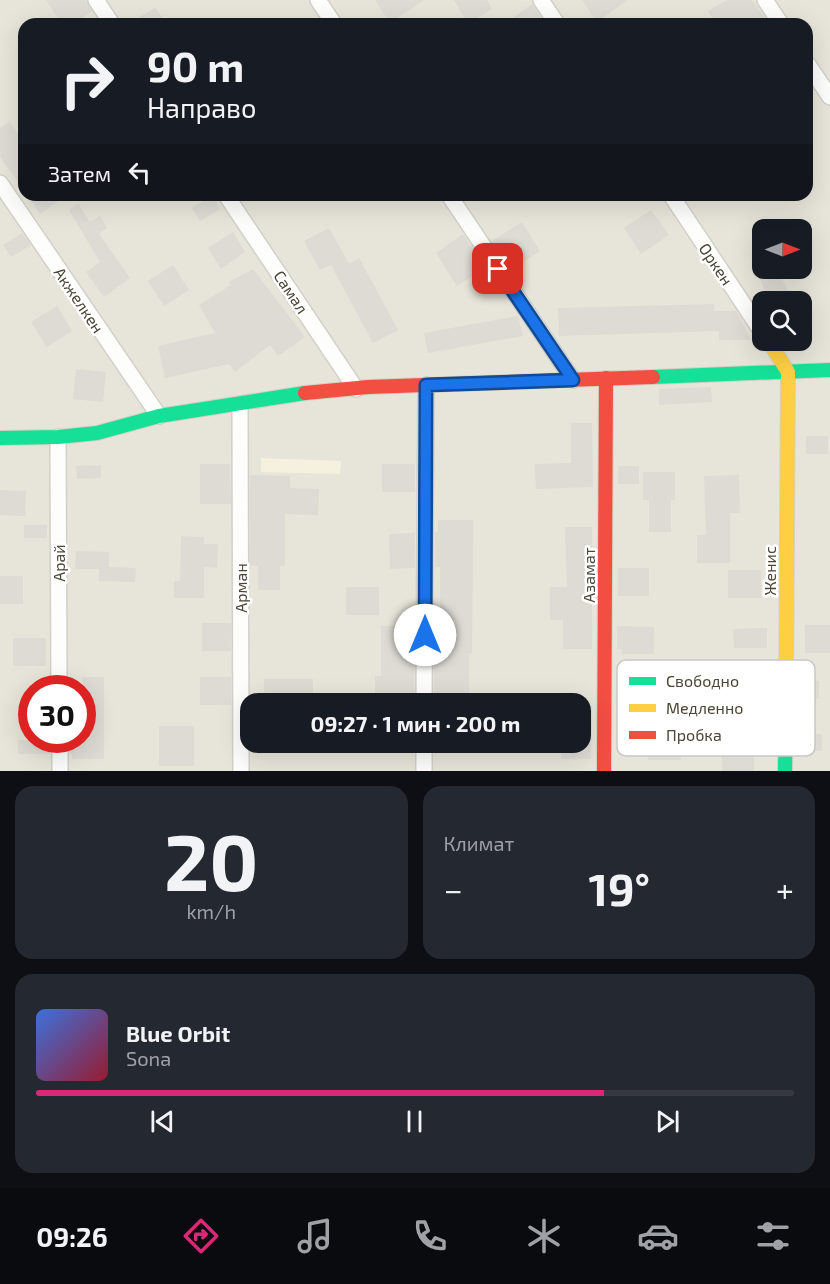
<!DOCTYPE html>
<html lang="ru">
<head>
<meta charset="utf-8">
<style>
  body { margin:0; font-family:"Exo 2",sans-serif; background:#242831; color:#f1f3f6; height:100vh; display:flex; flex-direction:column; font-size:22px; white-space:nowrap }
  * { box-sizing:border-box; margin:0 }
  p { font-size:20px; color:#9ea1a6 }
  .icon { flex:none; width:33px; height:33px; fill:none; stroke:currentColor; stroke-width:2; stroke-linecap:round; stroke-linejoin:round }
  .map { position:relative; height:771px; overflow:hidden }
  .sheet { display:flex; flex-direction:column; gap:15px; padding:15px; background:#0d0f14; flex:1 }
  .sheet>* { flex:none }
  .top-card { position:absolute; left:18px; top:18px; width:795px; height:183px; border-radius:18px; box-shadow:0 6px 24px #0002; background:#171b24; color:#f1f3f6; overflow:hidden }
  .needle { width:39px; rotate:90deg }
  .fabs { position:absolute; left:752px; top:219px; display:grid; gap:12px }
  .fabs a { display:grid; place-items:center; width:60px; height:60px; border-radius:12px; background:#171b24; box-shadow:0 6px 24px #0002; font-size:30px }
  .speed { position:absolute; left:18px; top:675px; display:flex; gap:12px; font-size:30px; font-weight:700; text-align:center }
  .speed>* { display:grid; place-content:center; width:78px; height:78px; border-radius:50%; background:#171b24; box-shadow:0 6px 24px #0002; line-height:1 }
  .speed .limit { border:9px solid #d22; background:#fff; color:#111 }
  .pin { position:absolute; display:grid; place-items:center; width:51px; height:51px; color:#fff; margin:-26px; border-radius:12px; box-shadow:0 3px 9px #0006 }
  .me { position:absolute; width:66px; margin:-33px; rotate:0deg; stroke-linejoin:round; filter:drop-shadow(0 0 4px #0008) }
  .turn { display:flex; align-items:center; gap:21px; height:126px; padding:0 30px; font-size:27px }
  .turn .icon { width:78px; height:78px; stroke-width:2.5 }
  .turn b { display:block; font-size:42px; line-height:51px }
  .then { display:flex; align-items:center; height:57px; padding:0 30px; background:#0003; gap:12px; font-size:22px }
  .big { font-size:45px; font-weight:700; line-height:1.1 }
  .sheet .tile { flex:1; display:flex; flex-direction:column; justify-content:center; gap:9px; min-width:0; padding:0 21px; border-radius:18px; background:#242831 }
  .sheet .dial { align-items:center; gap:0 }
  .dial b { font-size:78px; line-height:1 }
  .song { display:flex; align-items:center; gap:18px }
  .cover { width:72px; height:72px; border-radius:9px; background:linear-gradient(135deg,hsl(220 70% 55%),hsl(350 70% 35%)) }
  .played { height:6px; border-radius:3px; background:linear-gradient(90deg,#db2777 75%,#363941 75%) }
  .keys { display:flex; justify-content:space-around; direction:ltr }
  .heat { display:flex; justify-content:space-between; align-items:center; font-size:33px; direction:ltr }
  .sheet .tiles { flex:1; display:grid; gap:15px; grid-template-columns:1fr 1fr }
  .tile:last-child { grid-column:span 2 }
  .trip { position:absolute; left:240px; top:693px; width:351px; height:60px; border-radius:18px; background:#171b24; box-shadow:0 6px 24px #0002; font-weight:700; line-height:60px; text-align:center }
  .tab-bar { display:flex; height:96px; justify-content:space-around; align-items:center; background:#090b0e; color:#9ea1a6 }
  .tab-bar .icon { width:42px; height:42px }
  .tab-bar .current { color:#db2777 }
  .tab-bar b { font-size:27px; color:#f1f3f6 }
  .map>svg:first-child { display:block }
  .residential { fill:#e7e5d9; fill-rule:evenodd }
  .commercial { fill:#f6f1de }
  .building { fill:#dddbd4 }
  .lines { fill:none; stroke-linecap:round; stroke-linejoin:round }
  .street-casing { stroke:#d1d0c9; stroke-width:18 }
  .fast-casing { stroke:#d3d2c2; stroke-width:16 }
  .slow-casing { stroke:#d3d2c2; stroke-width:16 }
  .jam-casing { stroke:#d3d2c2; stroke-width:16 }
  .street { stroke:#fdfdfc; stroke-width:15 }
  .fast { stroke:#16e098; stroke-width:14 }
  .slow { stroke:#ffcf43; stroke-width:14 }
  .jam { stroke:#f24e42; stroke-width:14 }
  .route-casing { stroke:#114b97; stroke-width:15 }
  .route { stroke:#1a73e8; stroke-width:10 }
  .labels { text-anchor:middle; stroke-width:5; stroke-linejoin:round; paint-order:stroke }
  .street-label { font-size:16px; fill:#4b4736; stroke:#fff }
  .key { fill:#fff; stroke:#c9c8c3; stroke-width:1.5 }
  .key-label { font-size:16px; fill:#4b4736 }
</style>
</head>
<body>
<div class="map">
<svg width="830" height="771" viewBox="0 0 830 771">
  <rect width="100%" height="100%" fill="#f3f2ec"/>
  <path class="residential" d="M0,0H830V771H0ZM24,24H807V195H24ZM762,230H801V268H762ZM762,302H801V340H762ZM32,688H82V740H32ZM250,704H580V742H250Z"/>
  <path class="commercial" d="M261,458L341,461L340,474L261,472Z"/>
  <g class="building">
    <path d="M46,0H86L92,11L74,24H62Z"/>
    <path d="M375,0H424L390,23Z"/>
    <path d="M454,0H487L492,9L468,24Z"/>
    <path d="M582,0H628L597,22Z"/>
    <path d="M727,0H752L769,24H716L708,11Z"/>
    <path d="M532,4L545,24H504Z"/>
    <path d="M155,8L167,24H128Z"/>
    <path d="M10,122L24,144V190L0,157V128Z"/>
    <path d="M27,195H67L40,214Z"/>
    <path d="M212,196L220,209L200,221L192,208Z"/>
    <path d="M78,204L90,222L100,216L107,228L99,234L130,278L104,297L86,272L100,262L69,210Z"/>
    <path d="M651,210L669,235L641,254L624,228Z"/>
    <path d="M522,222L540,251L513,268L504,254L501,256L492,241Z"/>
    <path d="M329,228L349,264L359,258L398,330L373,343L331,265L320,270L304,241Z"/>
    <path d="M233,232L245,252L221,269L208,248Z"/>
    <path d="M22,233L31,245L11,257L3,245Z"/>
    <path d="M463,234L485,267L457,286L436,253Z"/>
    <path d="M173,265L189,290L164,306L148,281Z"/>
    <path d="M764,268H777L789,293L770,302L757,272Z"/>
    <path d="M253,269L305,337L278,356L270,345L235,372L229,364L165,378L158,346L215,333L199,305L231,285L229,282Z"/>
    <path d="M714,304V311H736L751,340H719V331L559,336L558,308Z"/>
    <path d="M57,306L72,331L47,347L31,322Z"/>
    <path d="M518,316L523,336L428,353L424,333Z"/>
    <path d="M76,369L106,372L103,402L73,399Z"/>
    <path d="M711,387L712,402L659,405V389Z"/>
    <path d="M571,423H592L593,487L536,489L535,464L571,463Z"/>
    <rect x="806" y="436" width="22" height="18"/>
    <path d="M200,464H230L231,504H200Z"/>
    <rect x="382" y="464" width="33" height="28"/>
    <path d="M101,465V478L77,479L76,466Z"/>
    <rect x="618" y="466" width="21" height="18"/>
    <path d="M643,472H675V500H671V532H649V500H643Z"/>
    <path d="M250,475L290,476V488L319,489L318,515L285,514V566H280V590H258V566H250Z"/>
    <path d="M739,475L740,513H730V563H697V535H706L704,476Z"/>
    <path d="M0,490L26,491L25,516L0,515Z"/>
    <path d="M438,520H473L472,653H469V704H434V626L440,625V567H435V532H438Z"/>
    <rect x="24" y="525" width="23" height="13"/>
    <path d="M565,527H592V649H563V620H550V587H567Z"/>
    <path d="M415,533V568L390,569L389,534Z"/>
    <path d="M181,536L204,537V544H218L217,568L204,567V598H174V581H180Z"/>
    <path d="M76,551L109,552V567L136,568L135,582L99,581V569H75Z"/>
    <rect x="618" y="568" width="31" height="28"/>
    <rect x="728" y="570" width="33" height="28"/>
    <rect x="0" y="576" width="23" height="28"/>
    <rect x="346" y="587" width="33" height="28"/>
    <rect x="202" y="623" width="29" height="28"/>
    <rect x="805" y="625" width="25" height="28"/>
    <path d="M381,626H415L414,704H375V676H381Z"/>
    <path d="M617,626L654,627V654H622V649H617Z"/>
    <path d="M767,628V648H734L733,629Z"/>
    <rect x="13" y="638" width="33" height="28"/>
    <path d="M82,677H104V759H72V754H70V740H82Z"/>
    <rect x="200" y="677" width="31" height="28"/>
    <rect x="264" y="679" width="49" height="25"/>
    <rect x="798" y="681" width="21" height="18"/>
    <path d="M717,704L740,705L738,750H754V771H722V725L704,724V710L717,711Z"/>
    <path d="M592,706L591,759H561V742H580V707Z"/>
    <rect x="159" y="726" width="35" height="40"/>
    <rect x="648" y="732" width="33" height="28"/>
    <path d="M801,734H822V751H800Z"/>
    <rect x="18" y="740" width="32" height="14"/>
  </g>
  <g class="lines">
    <g class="street-casing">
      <g id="street">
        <path d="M96,0L112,24"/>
        <path d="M318,0L334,24"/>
        <path d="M541,0L557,24"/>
        <path d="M765,0L781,24"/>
        <path d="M807,63L830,97"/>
        <path d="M0,183L159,416"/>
        <path d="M226,195L356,389"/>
        <path d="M449,195L573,380"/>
        <path d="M671,195L762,332"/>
        <path d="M240,405L241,771"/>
        <path d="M58,437L59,688"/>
        <path d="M424,704L426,385"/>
        <path d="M60,740V771"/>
        <path d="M424,771V742"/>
      </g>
    </g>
    <g class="fast-casing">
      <g id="fast">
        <path d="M653,377L830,370"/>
        <path d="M0,438L58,437L97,433L159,416L305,393"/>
        <path d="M785,771L786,696"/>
      </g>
    </g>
    <g class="slow-casing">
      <path id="slow" d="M768,340L788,372L786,696"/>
    </g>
    <g class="jam-casing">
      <g id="jam">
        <path d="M305,393L368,387L653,377"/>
        <path d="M604,771L606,378"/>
      </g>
    </g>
    <use href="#street" class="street"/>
    <use href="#fast" class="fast"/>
    <use href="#slow" class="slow"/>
    <use href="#jam" class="jam"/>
  </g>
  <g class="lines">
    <g class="route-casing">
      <path id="route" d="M425,635L426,385L573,380L498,269"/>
    </g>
    <use href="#route" class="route"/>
  </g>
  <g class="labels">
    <g class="street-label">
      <text transform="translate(716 264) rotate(56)" y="6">Оркен</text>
      <text transform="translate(291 292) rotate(56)" y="6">Самал</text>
      <text transform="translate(79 300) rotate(56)" y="6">Акжелкен</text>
      <text transform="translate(59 563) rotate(-90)" y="6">Арай</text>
      <text transform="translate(770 571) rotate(-90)" y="6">Женис</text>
      <text transform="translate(589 575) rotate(-90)" y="6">Азамат</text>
      <text transform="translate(241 588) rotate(-90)" y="6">Арман</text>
    </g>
  </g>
  <rect x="617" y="660" width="198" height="96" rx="9" class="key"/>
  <rect x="629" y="677" width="27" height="8" fill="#16e098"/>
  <rect x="629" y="704" width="27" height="8" fill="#ffcf43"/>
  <rect x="629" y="731" width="27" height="8" fill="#f24e42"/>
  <g class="key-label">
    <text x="666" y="687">Свободно</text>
    <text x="666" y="714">Медленно</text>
    <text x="666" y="741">Пробка</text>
  </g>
</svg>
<div class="fabs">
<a><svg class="needle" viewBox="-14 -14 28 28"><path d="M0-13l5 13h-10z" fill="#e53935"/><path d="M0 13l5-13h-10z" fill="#9ea1a6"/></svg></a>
<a><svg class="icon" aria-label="search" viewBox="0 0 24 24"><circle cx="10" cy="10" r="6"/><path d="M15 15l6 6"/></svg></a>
</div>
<div class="speed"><div class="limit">30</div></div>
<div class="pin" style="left:498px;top:269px;background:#d93025"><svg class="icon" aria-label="arrive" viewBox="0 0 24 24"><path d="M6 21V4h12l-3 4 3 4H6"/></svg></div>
<svg class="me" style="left:425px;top:635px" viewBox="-20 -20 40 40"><circle r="19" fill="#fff"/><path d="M0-13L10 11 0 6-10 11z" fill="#1a73e8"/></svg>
<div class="trip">09:27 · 1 мин · 200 m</div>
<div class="top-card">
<div class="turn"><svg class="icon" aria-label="right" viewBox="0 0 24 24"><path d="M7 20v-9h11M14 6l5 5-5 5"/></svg><div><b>90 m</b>Направо</div></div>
<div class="then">Затем<svg class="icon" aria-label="left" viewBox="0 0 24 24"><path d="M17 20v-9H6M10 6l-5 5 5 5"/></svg></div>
</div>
</div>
<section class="sheet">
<div class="tiles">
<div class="tile dial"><b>20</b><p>km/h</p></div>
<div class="tile"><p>Климат</p>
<div class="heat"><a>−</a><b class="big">19°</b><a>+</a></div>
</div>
<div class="tile">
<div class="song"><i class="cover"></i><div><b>Blue Orbit</b><p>Sona</p></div></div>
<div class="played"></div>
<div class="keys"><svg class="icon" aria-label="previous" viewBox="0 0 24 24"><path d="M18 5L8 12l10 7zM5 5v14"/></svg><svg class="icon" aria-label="pause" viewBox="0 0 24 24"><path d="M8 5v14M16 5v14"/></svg><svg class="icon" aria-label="next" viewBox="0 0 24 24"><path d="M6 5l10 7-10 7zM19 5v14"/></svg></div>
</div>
</div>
</section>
<nav class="tab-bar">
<b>09:26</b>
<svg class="icon current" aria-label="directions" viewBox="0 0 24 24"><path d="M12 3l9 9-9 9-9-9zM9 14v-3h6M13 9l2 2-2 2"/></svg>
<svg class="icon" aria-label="music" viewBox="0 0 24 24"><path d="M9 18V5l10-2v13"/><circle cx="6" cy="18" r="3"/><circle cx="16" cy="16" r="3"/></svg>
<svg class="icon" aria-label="phone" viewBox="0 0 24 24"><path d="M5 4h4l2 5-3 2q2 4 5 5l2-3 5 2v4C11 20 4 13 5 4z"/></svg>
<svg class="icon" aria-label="climate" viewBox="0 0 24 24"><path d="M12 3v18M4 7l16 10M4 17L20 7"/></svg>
<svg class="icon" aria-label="car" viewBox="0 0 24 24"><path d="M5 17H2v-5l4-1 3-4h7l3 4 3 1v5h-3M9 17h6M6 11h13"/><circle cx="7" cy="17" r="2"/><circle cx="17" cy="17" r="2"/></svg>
<svg class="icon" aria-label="filters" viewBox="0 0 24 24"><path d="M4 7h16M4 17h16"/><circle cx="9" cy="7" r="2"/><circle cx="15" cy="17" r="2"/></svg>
</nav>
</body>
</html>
